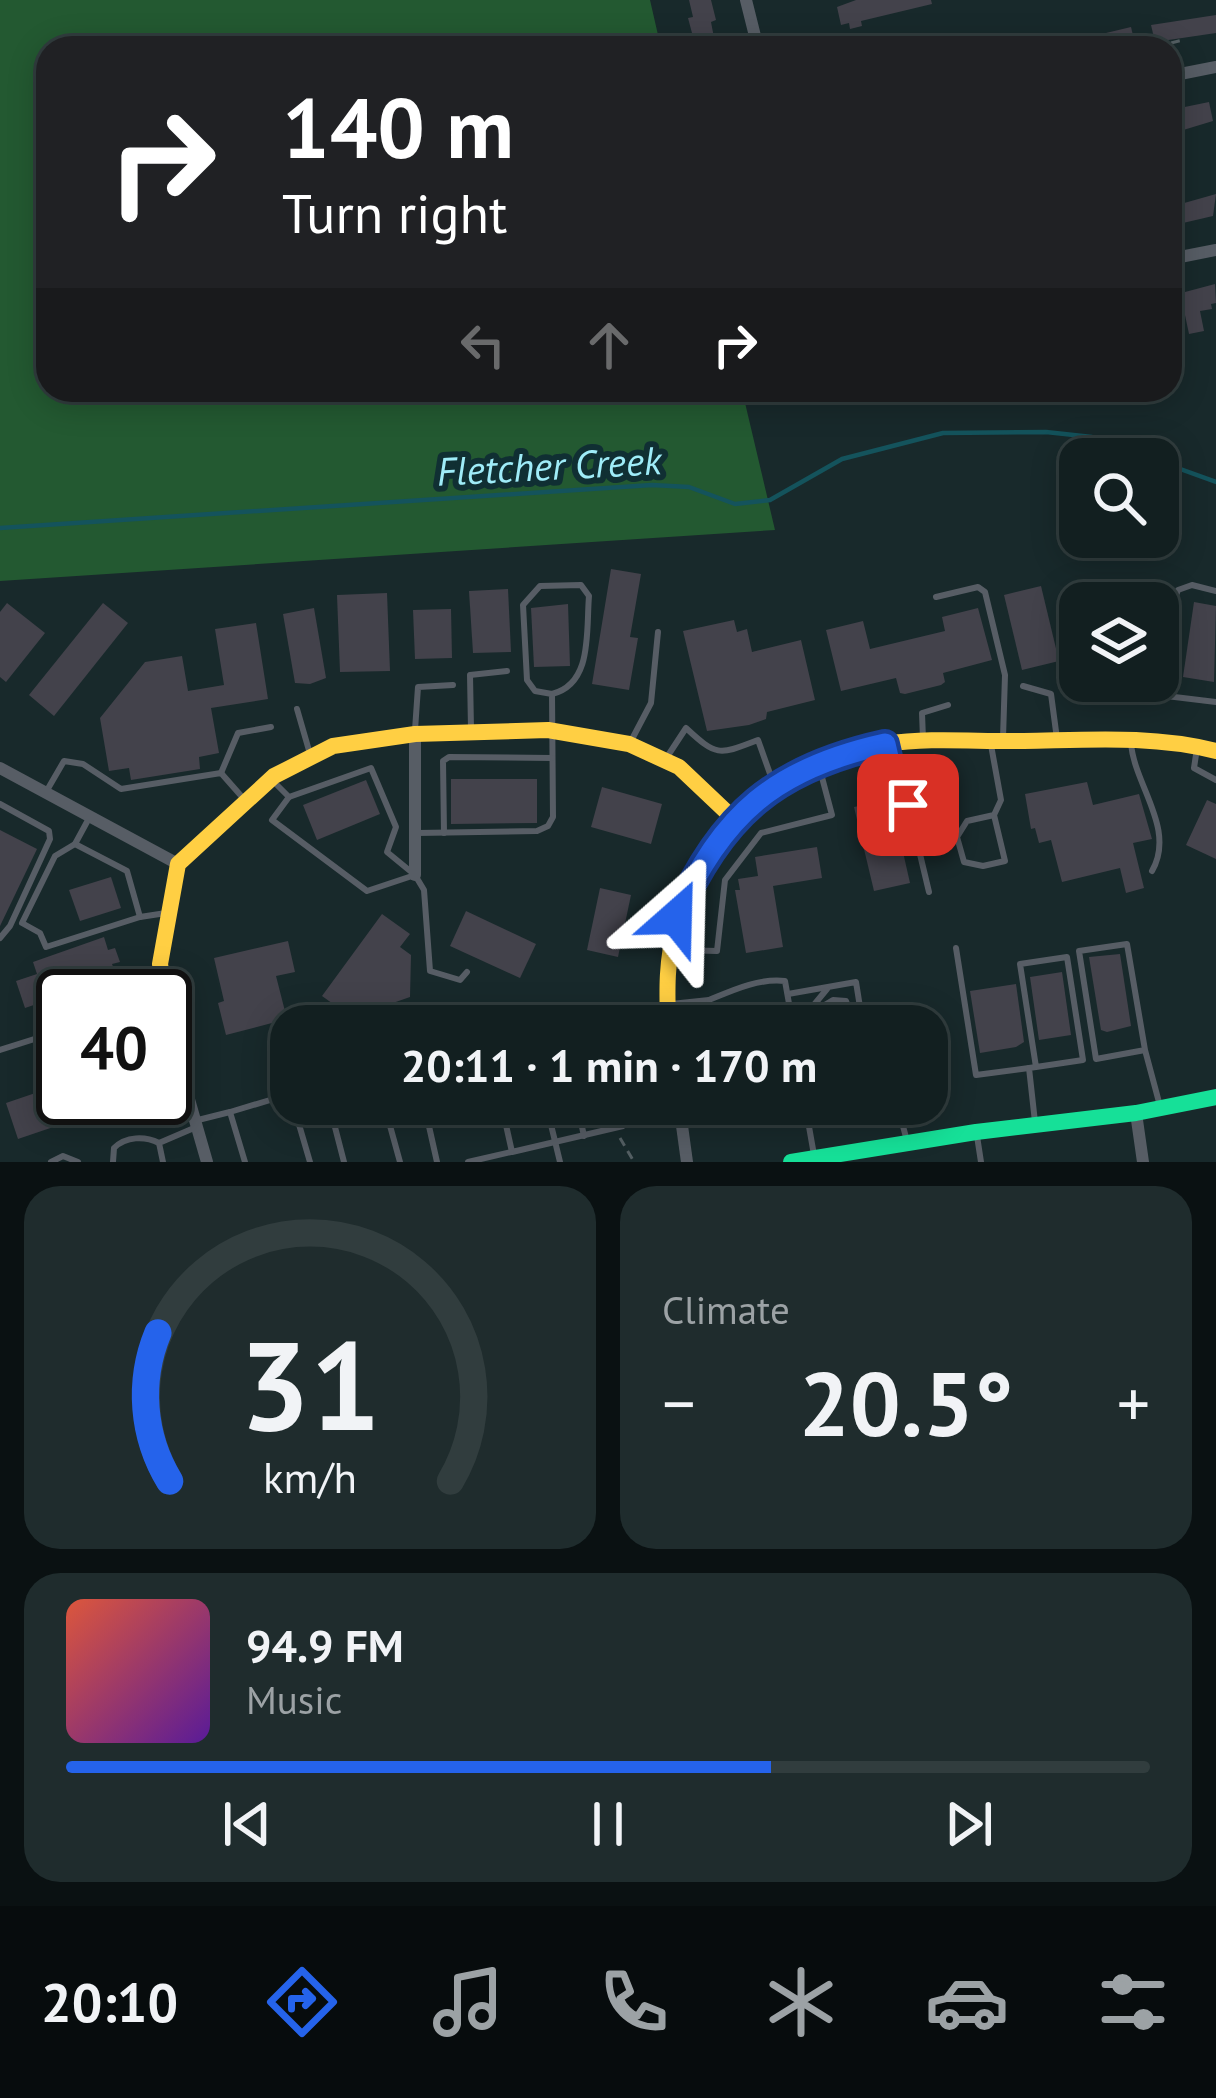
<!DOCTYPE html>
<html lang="en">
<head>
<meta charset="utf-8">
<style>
  body { margin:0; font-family:"PT Sans",sans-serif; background:#1f2c2d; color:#f1f3f6; height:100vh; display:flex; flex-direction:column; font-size:45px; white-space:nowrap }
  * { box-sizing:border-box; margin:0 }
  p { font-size:39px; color:#9ca2a5 }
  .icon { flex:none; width:66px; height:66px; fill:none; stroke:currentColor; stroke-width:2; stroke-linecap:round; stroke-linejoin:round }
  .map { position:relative; height:1162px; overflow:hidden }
  .side { display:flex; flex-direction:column; gap:24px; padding:24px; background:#0a1112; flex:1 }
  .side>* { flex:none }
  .top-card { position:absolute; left:36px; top:36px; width:1146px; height:366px; border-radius:36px; box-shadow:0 6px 30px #0003,0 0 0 3px #313d3e; background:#202124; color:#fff; overflow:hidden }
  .controls { position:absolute; left:1059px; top:438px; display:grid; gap:24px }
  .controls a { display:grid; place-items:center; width:120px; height:120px; border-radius:24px; background:#121f20; box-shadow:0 6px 30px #0003,0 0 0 3px #313d3e; font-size:60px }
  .speed { position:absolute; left:36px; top:969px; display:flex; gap:24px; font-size:60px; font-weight:700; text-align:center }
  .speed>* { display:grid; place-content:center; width:156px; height:156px; border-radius:50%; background:#121f20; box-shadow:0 6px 30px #0003,0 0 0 3px #313d3e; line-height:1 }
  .speed .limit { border:6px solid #111; border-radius:18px; background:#fff; color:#111 }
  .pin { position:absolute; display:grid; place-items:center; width:102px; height:102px; color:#fff; margin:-51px; border-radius:24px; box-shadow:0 6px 18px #0006 }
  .me { position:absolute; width:132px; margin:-66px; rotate:25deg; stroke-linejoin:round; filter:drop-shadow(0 0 9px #0008) }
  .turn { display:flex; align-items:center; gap:42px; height:252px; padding:0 48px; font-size:54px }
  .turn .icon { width:156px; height:156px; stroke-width:2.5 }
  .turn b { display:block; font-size:84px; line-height:102px }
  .lanes { display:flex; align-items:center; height:114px; padding:0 48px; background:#0003; justify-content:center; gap:60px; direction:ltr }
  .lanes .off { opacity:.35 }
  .big { font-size:90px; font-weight:800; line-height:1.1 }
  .side .card { flex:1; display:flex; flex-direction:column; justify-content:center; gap:18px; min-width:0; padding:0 42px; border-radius:36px; background:#1f2c2d }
  .side .dial { align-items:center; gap:0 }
  .dial svg { height:312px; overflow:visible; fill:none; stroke:#313d3e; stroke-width:7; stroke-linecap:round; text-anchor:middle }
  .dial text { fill:#f1f3f6; stroke:none }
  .song { display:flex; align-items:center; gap:36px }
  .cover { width:144px; height:144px; border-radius:18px; background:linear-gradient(135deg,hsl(10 70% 55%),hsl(270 70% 35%)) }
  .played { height:12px; border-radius:6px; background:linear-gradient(90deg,#2563eb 65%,#313d3e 65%) }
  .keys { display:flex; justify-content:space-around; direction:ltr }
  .heat { display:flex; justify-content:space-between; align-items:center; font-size:66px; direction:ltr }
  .side .tiles { flex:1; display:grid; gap:24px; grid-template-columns:1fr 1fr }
  .card:last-child { grid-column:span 2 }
  .trip { position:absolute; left:270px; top:1005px; width:678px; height:120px; border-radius:36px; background:#121f20; box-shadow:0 6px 30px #0003,0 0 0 3px #313d3e; font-weight:800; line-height:120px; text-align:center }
  .tab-bar { display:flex; height:192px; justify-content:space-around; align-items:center; background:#070c0d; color:#9ca2a5 }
  .tab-bar .icon { width:84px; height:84px }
  .tab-bar .on { color:#2563eb }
  .tab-bar b { font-size:54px; color:#f1f3f6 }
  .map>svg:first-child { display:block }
  .forest { fill:#235931 }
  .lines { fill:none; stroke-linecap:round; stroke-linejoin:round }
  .stream { stroke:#14535c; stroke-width:4.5 }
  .building { fill:#43424b }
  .path { stroke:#545f63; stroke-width:3; stroke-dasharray:9 6; stroke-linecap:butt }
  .lane { stroke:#575d65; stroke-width:6 }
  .street { stroke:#575d65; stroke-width:12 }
  .fast { stroke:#16e098; stroke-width:16 }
  .slow { stroke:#ffcf43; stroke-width:16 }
  .route-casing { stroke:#184099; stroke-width:30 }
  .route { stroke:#2563eb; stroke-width:21 }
  .labels { text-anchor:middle; stroke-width:12; stroke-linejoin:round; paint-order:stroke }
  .water-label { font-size:39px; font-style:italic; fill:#9fecf8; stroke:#102f33 }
</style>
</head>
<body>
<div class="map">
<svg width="1216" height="1162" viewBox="0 0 1216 1162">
  <rect width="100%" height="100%" fill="#18292b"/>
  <path class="forest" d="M0,0H650L661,48H48V390H742L775,530L0,581Z"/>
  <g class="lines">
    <g class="stream">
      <path d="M1158,461L1216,482"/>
      <path d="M0,528L652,485L689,487L735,504L770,500L842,459L943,433L1046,432L1092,437L1152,459"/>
    </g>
  </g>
  <g class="building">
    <path d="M689,0H711L716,20L711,22L716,48H696L688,18L693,17Z"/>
    <path d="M856,0H931L932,4L861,21L862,26L850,29L849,23L841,25L837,7Z"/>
    <path d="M1216,15V33L1155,42L1151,25Z"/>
    <path d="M1131,27L1136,48H1061L1060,44Z"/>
    <path d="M1209,102L1213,121L1170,134V110Z"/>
    <path d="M1216,194L1213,216L1170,226V207Z"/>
    <path d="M1215,284L1216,303L1211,304L1212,309L1200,311L1204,331L1189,334L1185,315L1170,318V296Z"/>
    <path d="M611,569L641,574L630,637L638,638L629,690L592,684Z"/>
    <path d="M1041,586L1059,661L1022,670L1004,595Z"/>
    <path d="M508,589L511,652L473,653L469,591Z"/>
    <path d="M387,593L390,671L340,672L337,595Z"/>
    <path d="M1194,602L1216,606L1214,682L1183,677Z"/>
    <path d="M7,603L45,633L6,682L0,677V612Z"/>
    <path d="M103,603L128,623L54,716L29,695Z"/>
    <path d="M568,604L570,666L534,667L531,608Z"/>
    <path d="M314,608L326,678L310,684L295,683L283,614Z"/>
    <path d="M978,608L992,660L943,673L945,682L941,685L905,694L900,693L896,678L841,691L826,630L863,621L870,649L945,631L942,617Z"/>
    <path d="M451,609L452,658L415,659L413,610Z"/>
    <path d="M734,620L737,632L747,629L752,652L801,640L815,700L767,712L766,719L749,725L707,731L683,631Z"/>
    <path d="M256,623L268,699L211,708L219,753L199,757L200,769L131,780L129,768L109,771L100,718L145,662L182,656L188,691L224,685L215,629Z"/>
    <path d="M451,779H537V823L451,824Z"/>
    <path d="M366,780L380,814L317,840L303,805Z"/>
    <path d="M1087,782L1093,805L1139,794L1152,839L1133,843L1144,888L1126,893L1120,868L1062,882L1051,840L1039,843L1035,828L1031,829L1025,794Z"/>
    <path d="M602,787L662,804L651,844L591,827Z"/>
    <path d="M891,799L910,883L874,891L854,807Z"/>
    <path d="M1207,800L1216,804V859L1186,845Z"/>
    <path d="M0,830L37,849L0,926Z"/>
    <path d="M817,847L822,878L773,886L783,947L746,953L735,890H740L738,879L758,876L755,857Z"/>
    <path d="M111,877L121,908L80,921L69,890Z"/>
    <path d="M600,888L631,895L618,957L587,950Z"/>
    <path d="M466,911L536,944L520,978L450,946Z"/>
    <path d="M382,914L410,934L400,947L411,955L410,997L370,1011L360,1003L350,1016L322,996Z"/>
    <path d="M104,937L108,950L115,948L120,962L112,964L117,977L25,1008L16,981L37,974L33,962Z"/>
    <path d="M288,941L295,972L276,976L287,1019L226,1035L218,1003L224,1001L214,958Z"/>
    <path d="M1120,954L1131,1026L1107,1032L1101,1030L1089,957Z"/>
    <path d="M1062,972L1071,1035L1039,1040L1030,977Z"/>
    <path d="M1016,984L1024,1042L1016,1047L980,1053L970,991Z"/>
    <path d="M781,1002L785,1026H734L732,1010Z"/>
    <path d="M63,1044V1098L133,1100L18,1139L6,1103L50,1088L38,1052Z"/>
  </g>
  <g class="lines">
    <g class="path">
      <path d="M1171,43L1183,40"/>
      <path d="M1170,230L1179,228"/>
      <path d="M851,1104L854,1121"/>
      <path d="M620,1138L633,1160"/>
    </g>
    <g class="lane">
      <path d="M936,597L978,587L985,592L1005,675L1003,738"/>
      <path d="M1168,652V617L1178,590L1192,585L1216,591"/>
      <path d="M1023,686L1051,694L1057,739"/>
      <path d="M1158,695L1216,702"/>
      <path d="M297,709L310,754"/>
      <path d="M471,729L470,675L507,671"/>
      <path d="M415,730L418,687L453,685"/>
      <path d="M923,739L922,713L948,705"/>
      <path d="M631,741L651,703L658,632"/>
      <path d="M1131,744C1135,786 1176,829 1152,871"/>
      <path d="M991,745L1001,800L994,815L967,821L957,837L964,862L983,866L1005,861L994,815"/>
      <path d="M885,748L894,783L908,804L929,892"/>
      <path d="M1197,748L1194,768L1216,780"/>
      <path d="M667,757L686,728C717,757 719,755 758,740L774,785"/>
      <path d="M221,773L238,733L271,727"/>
      <path d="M272,780L289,797L371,768L396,827L387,852L415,875L424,890L430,971L460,980L467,972"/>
      <path d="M46,792L64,761L83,764L121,789L221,773L243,798"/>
      <path d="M289,797L272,820L367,891L415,875"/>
      <path d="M0,804L49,831L50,839L10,926L0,938"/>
      <path d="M88,820L75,844L127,871L140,917L166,913"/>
      <path d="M417,833L537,831L548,826L553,817L552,694C593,684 586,631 589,596L581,585L540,586L523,605L527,680L535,691L552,694"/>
      <path d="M444,833L443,761L449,757L552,758"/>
      <path d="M75,844L55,856L22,923L40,933L46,947L140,917"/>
      <path d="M956,948L976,1075L1029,1068"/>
      <path d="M677,950L717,951L725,880L761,833L832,815L819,766"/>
      <path d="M788,994L856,982L863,1026"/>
      <path d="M671,1004L709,1000"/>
      <path d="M790,1006H813"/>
      <path d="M614,1026L663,1016"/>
      <path d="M713,1026L709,1000C733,990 759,978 785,981L793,1026"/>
      <path d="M817,1026L813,1006L827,989"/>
      <path d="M822,1026L823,1006L833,1000L846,1001L855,1026"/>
      <path d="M0,1050L63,1030"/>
      <path d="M1145,1050L1096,1059L1079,951L1127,944L1145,1050L1160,1106"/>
      <path d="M293,1104L310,1162"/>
      <path d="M329,1104L344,1162"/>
      <path d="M384,1104L400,1162"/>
      <path d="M424,1104L437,1162"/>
      <path d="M501,1104L502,1107"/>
      <path d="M546,1104L560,1162"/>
      <path d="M577,1104L584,1136"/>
      <path d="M726,1104L728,1110L777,1104"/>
      <path d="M805,1104L814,1155"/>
      <path d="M897,1104L907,1141"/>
      <path d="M198,1120L230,1112"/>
      <path d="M1035,1122L1029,1068L1036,1067L1083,1060L1067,957L1020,964L1036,1067"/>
      <path d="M506,1125L512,1152L623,1126L628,1116V1104"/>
      <path d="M977,1136L981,1162"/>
      <path d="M51,1162L63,1156L78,1162"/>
      <path d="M113,1162L114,1148C126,1136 145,1136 159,1143"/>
      <path d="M163,1162L159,1143L194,1128"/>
      <path d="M245,1162L230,1112L290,1094L291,1097"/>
      <path d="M468,1162L511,1152"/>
    </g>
    <g class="street">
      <path d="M746,0L758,48"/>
      <path d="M1170,76L1216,67"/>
      <path d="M1170,259L1216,250"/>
      <path d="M415,734V875"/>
      <path d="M0,768L178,864"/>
      <path d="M165,999L169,1030L207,1162"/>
      <path d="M679,1104L687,1162"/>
      <path d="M1136,1113L1143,1162"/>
    </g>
    <path class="fast" d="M791,1162L976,1132L1136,1113L1216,1097"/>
    <g class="slow">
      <path d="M165,996L160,964L178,864L274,776L333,746L415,734L548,730L629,744L679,767L735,820"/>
      <path d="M668,1026C667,992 666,959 676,926C704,828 787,760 886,744C931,737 978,742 1024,741C1089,740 1152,735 1216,751"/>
    </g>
  </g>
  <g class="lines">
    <g class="route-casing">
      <path id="route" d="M676,917C721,814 776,768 885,744L894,783L908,805"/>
    </g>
    <use href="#route" class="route"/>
  </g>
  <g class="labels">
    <g class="water-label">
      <text transform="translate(549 466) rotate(-3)" y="14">Fletcher Creek</text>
    </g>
  </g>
</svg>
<div class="controls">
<a><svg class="icon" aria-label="search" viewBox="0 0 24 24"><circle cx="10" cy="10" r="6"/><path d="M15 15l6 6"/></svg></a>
<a><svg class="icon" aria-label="layers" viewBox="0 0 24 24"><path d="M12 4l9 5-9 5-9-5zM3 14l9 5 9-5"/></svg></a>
</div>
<div class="speed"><div class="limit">40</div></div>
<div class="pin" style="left:908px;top:805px;background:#d93025"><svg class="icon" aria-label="arrive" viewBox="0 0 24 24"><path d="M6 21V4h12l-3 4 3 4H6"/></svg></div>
<svg class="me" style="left:676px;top:917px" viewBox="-20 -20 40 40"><path d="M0-17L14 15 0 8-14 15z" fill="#2563eb" stroke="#fff" stroke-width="4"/></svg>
<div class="trip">20:11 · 1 min · 170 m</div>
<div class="top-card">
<div class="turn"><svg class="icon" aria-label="right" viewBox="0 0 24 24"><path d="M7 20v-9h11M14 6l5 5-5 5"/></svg><div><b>140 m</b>Turn right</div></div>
<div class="lanes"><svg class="icon off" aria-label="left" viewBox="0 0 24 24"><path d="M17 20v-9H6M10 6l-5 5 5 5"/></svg><svg class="icon off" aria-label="ahead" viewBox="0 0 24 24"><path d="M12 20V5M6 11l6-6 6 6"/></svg><svg class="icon" aria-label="right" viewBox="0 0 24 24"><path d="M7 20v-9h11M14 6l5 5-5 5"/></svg></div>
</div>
</div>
<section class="side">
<div class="tiles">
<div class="card dial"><svg viewBox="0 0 100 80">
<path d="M14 69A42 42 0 1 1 86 69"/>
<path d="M14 69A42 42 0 0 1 11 31" stroke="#2563eb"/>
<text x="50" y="56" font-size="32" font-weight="700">31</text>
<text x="50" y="72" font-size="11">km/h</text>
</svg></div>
<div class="card"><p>Climate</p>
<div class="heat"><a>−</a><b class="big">20.5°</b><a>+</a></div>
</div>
<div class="card">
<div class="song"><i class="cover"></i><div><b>94.9 FM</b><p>Music</p></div></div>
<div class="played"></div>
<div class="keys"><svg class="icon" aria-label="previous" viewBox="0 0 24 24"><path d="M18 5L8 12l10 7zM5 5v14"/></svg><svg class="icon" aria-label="pause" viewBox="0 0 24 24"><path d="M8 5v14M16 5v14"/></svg><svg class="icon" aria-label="next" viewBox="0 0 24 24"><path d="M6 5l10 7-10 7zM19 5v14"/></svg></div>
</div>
</div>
</section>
<nav class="tab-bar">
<b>20:10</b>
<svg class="icon on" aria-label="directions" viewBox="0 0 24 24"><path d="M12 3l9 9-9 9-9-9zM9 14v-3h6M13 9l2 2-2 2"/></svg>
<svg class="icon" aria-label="music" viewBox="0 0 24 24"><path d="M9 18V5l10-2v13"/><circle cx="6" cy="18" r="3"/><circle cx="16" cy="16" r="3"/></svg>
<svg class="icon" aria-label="phone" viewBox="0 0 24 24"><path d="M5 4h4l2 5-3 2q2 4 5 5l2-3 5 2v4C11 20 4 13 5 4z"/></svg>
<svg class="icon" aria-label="climate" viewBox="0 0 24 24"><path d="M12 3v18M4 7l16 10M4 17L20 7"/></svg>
<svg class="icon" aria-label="car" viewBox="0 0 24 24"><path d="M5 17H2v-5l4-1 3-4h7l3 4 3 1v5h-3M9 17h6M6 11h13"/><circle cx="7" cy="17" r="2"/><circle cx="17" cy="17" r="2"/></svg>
<svg class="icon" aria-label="filters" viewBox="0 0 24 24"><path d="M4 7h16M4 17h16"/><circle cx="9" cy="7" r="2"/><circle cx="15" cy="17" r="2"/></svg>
</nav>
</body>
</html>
